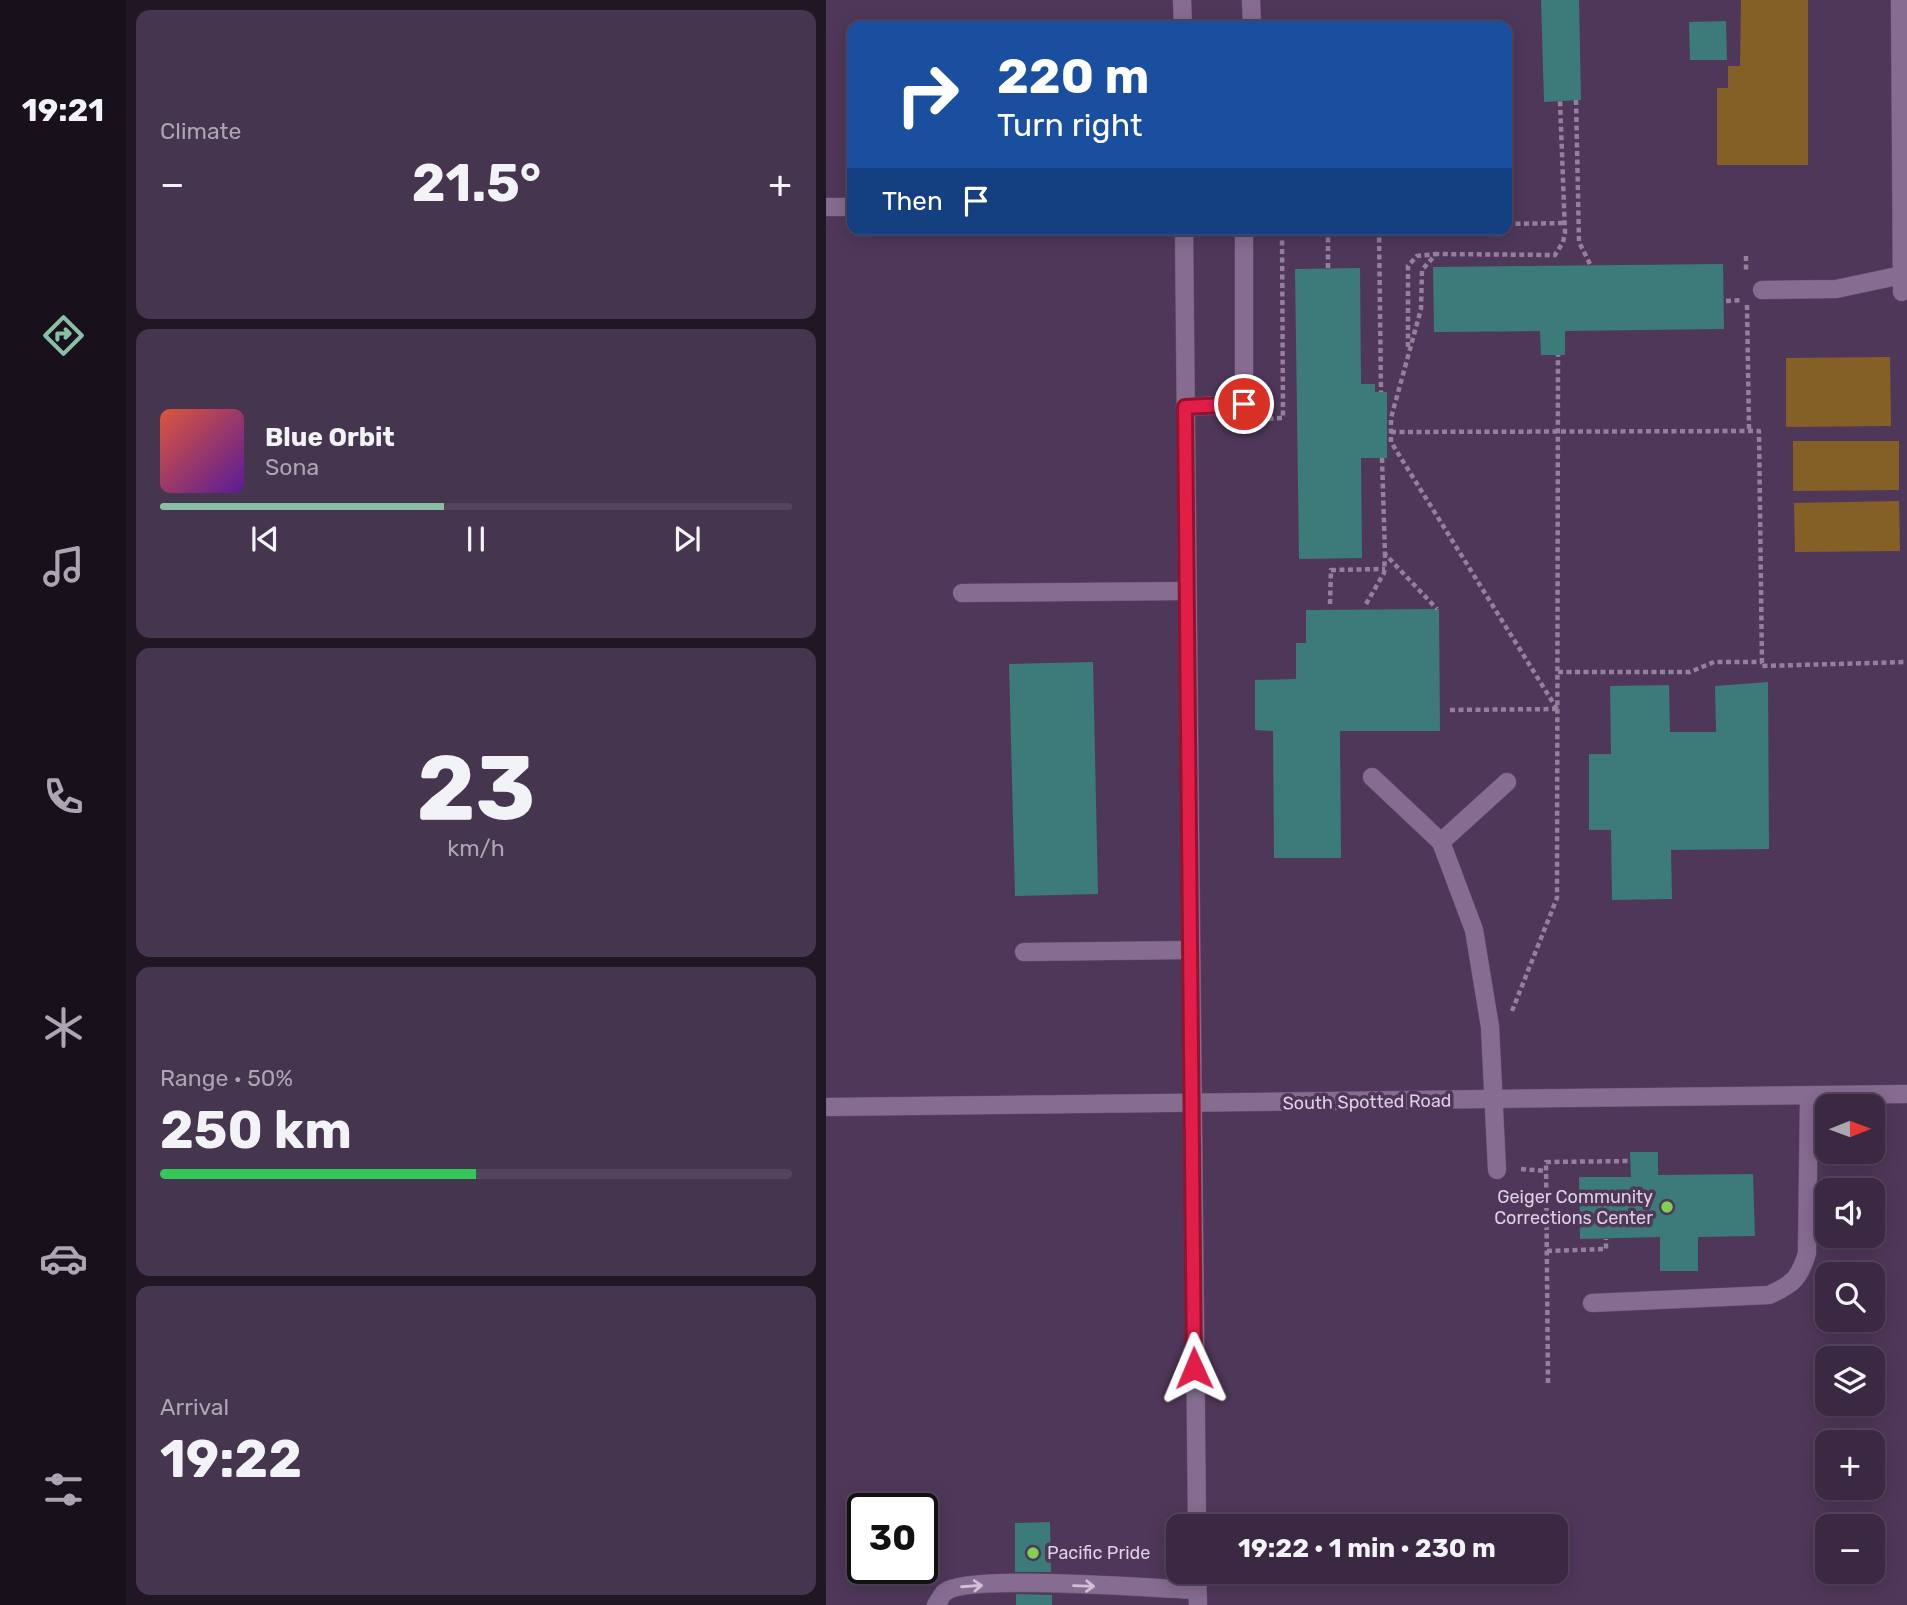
<!DOCTYPE html>
<html lang="en">
<head>
<meta charset="utf-8">
<style>
  body { margin:0; font-family:Rubik,sans-serif; background:#46354e; color:#f1f3f6; height:100vh; display:flex; flex-direction:column; font-size:26px; white-space:nowrap }
  * { box-sizing:border-box; margin:0 }
  p { font-size:23px; color:#aca6b2 }
  .icon { flex:none; width:38px; height:38px; fill:none; stroke:currentColor; stroke-width:2; stroke-linecap:round; stroke-linejoin:round }
  .map { position:relative; flex:1; overflow:hidden }
  .sheet { display:flex; flex-direction:column; gap:10px; padding:10px; background:#201725; width:700px }
  .sheet>* { flex:none }
  .banner { position:absolute; left:21px; top:21px; width:665px; height:214px; border-radius:14px; box-shadow:0 4px 18px #0003,0 0 0 2px #54455c; background:#1a4fa0; color:#fff; overflow:hidden }
  .needle { width:46px; rotate:89deg }
  .fabs { position:absolute; left:989px; top:1094px; display:grid; gap:14px }
  .fabs a { display:grid; place-items:center; width:70px; height:70px; border-radius:14px; background:#3b2943; box-shadow:0 4px 18px #0003,0 0 0 2px #54455c; font-size:35px }
  .speed { position:absolute; left:21px; top:1493px; display:flex; gap:14px; font-size:35px; font-weight:700; text-align:center }
  .speed>* { display:grid; place-content:center; width:91px; height:91px; border-radius:50%; background:#3b2943; box-shadow:0 4px 18px #0003,0 0 0 2px #54455c; line-height:1 }
  .speed .limit { border:4px solid #111; border-radius:10px; background:#fff; color:#111 }
  .pin { position:absolute; display:grid; place-items:center; width:60px; height:60px; color:#fff; margin:-30px; border:4px solid #fff; border-radius:50%; box-shadow:0 2px 7px #0007 }
  .me { position:absolute; width:77px; margin:-38px; rotate:359deg; stroke-linejoin:round; filter:drop-shadow(0 0 5px #0008) }
  .turn { display:flex; align-items:center; gap:24px; height:147px; padding:0 35px; font-size:32px }
  .turn .icon { width:91px; height:91px; stroke-width:2.5 }
  .turn b { display:block; font-size:49px; line-height:60px }
  .then { display:flex; align-items:center; height:66px; padding:0 35px; background:#0003; gap:14px; font-size:26px }
  .big { font-size:52px; font-weight:700; line-height:1.1 }
  .sheet .widget { flex:1; display:flex; flex-direction:column; justify-content:center; gap:10px; min-width:0; padding:0 24px; border-radius:14px; background:#46354e }
  .sheet .dial { align-items:center; gap:0 }
  .dial b { font-size:91px; line-height:1 }
  .song { display:flex; align-items:center; gap:21px }
  .cover { width:84px; height:84px; border-radius:10px; background:linear-gradient(135deg,hsl(10 70% 55%),hsl(270 70% 35%)) }
  .played { height:7px; border-radius:4px; background:linear-gradient(90deg,#8abfa5 45%,#54455c 45%) }
  .keys { display:flex; justify-content:space-around; direction:ltr }
  .heat { display:flex; justify-content:space-between; align-items:center; font-size:38px; direction:ltr }
  .charge { height:10px; border-radius:5px; background:linear-gradient(90deg,#34c759 50%,#54455c 0) }
  .trip { position:absolute; left:340px; top:1514px; width:402px; height:70px; border-radius:14px; background:#3b2943; box-shadow:0 4px 18px #0003,0 0 0 2px #54455c; font-weight:700; line-height:70px; text-align:center }
  main { display:flex; flex:1; min-height:0 }
  .tab-bar { display:flex; flex-direction:column; width:126px; justify-content:space-around; align-items:center; background:#18101b; color:#aca6b2 }
  .tab-bar .icon { width:49px; height:49px }
  .tab-bar .active { color:#8abfa5 }
  .tab-bar b { font-size:32px; color:#f1f3f6 }
  .map>svg:first-child { display:block }
  .green { fill:#856026 }
  .building { fill:#3d7a7a }
  .lines { fill:none; stroke-linecap:round; stroke-linejoin:round }
  .lane-casing { stroke:#675370; stroke-width:19 }
  .street-casing { stroke:#675370; stroke-width:19 }
  .path { stroke:#93809b; stroke-width:4.5; stroke-dasharray:5 3.5; stroke-linecap:butt }
  .lane { stroke:#866c91; stroke-width:18 }
  .street { stroke:#866c91; stroke-width:18 }
  .oneway { stroke:#d1c1d8 }
  .route-casing { stroke:#92132f; stroke-width:18 }
  .route { stroke:#e11d48; stroke-width:12 }
  .poi-dot { fill:#82d04f; stroke:#4f3759; stroke-width:2.5 }
  .labels { text-anchor:middle; stroke-width:7; stroke-linejoin:round; paint-order:stroke }
  .street-label { font-size:18px; fill:#ded0e5; stroke:#4f3759 }
  .poi-label { font-size:18px; fill:#ded0e5; stroke:#4f3759; text-anchor:end }
</style>
</head>
<body>
<main>
<nav class="tab-bar">
<b>19:21</b>
<svg class="icon active" aria-label="directions" viewBox="0 0 24 24"><path d="M12 3l9 9-9 9-9-9zM9 14v-3h6M13 9l2 2-2 2"/></svg>
<svg class="icon" aria-label="music" viewBox="0 0 24 24"><path d="M9 18V5l10-2v13"/><circle cx="6" cy="18" r="3"/><circle cx="16" cy="16" r="3"/></svg>
<svg class="icon" aria-label="phone" viewBox="0 0 24 24"><path d="M5 4h4l2 5-3 2q2 4 5 5l2-3 5 2v4C11 20 4 13 5 4z"/></svg>
<svg class="icon" aria-label="climate" viewBox="0 0 24 24"><path d="M12 3v18M4 7l16 10M4 17L20 7"/></svg>
<svg class="icon" aria-label="car" viewBox="0 0 24 24"><path d="M5 17H2v-5l4-1 3-4h7l3 4 3 1v5h-3M9 17h6M6 11h13"/><circle cx="7" cy="17" r="2"/><circle cx="17" cy="17" r="2"/></svg>
<svg class="icon" aria-label="filters" viewBox="0 0 24 24"><path d="M4 7h16M4 17h16"/><circle cx="9" cy="7" r="2"/><circle cx="15" cy="17" r="2"/></svg>
</nav>
<section class="sheet">
<div class="widget"><p>Climate</p>
<div class="heat"><a>−</a><b class="big">21.5°</b><a>+</a></div>
</div>
<div class="widget">
<div class="song"><i class="cover"></i><div><b>Blue Orbit</b><p>Sona</p></div></div>
<div class="played"></div>
<div class="keys"><svg class="icon" aria-label="previous" viewBox="0 0 24 24"><path d="M18 5L8 12l10 7zM5 5v14"/></svg><svg class="icon" aria-label="pause" viewBox="0 0 24 24"><path d="M8 5v14M16 5v14"/></svg><svg class="icon" aria-label="next" viewBox="0 0 24 24"><path d="M6 5l10 7-10 7zM19 5v14"/></svg></div>
</div>
<div class="widget dial"><b>23</b><p>km/h</p></div>
<div class="widget"><p>Range · 50%</p><b class="big">250 km</b><div class="charge"></div></div>
<div class="widget"><p>Arrival</p><b class="big">19:22</b></div>
</section>
<div class="map">
<svg width="1081" height="1605" viewBox="0 0 1081 1605">
  <rect width="100%" height="100%" fill="#4f3759"/>
  <g class="green">
    <path d="M915,0H982V165H891V88H902V66H914Z"/>
    <path d="M1064,357L1065,426L960,427V358Z"/>
    <path d="M967,441H1073V490L967,491Z"/>
    <path d="M1073,501L1074,551L969,552L968,503Z"/>
  </g>
  <g class="building">
    <path d="M715,0H753L755,100L718,102Z"/>
    <path d="M900,21L901,60H864L863,22Z"/>
    <path d="M897,264L898,329L739,331V355H715L714,331L608,332L607,267Z"/>
    <path d="M534,268L535,384H549V392H561V458H535L536,558L473,559L469,269Z"/>
    <path d="M613,609L614,731H514L515,858H448L447,731L429,730V680L470,679V643H480V610Z"/>
    <path d="M267,662L272,894L189,896L183,664Z"/>
    <path d="M942,682L943,849L845,850L846,899L786,900L785,830H763V754H785L784,686L843,685L844,732H890L889,686Z"/>
    <path d="M804,1152H832V1175L927,1174L929,1236L872,1237V1271H834V1237L754,1239L753,1177H805Z"/>
    <path d="M224,1522L225,1572H189V1523Z"/>
    <path d="M190,1594L226,1595V1605H190Z"/>
  </g>
  <g class="lines">
    <g class="lane-casing">
      <g id="lane">
        <path d="M425,0L426,26"/>
        <path d="M0,207H26"/>
        <path d="M936,290L1010,289L1076,275"/>
        <path d="M359,407L418,404V229"/>
        <path d="M136,593L361,591"/>
        <path d="M546,777L615,842L648,930L664,1027L671,1170"/>
        <path d="M615,842L681,782"/>
        <path d="M198,952L364,950"/>
        <path d="M766,1303L943,1295C966,1285 974,1278 981,1253L983,1096"/>
        <path d="M110,1605C113,1601 116,1594 119,1592C142,1573 332,1589 371,1590"/>
      </g>
    </g>
    <g class="street-casing">
      <g id="street">
        <path d="M356,0L357,26"/>
        <path d="M1074,0L1076,292"/>
        <path d="M358,229L371,1526"/>
        <path d="M0,1107L1081,1094"/>
        <path d="M371,1572L372,1605"/>
      </g>
    </g>
    <g class="path">
      <path d="M750,100L753,242L765,266"/>
      <path d="M681,224L738,223"/>
      <path d="M502,229V268"/>
      <path d="M553,229L555,392"/>
      <path d="M920,256V272"/>
      <path d="M900,301L917,300"/>
      <path d="M921,305L923,430"/>
      <path d="M582,347V266L591,256L610,254"/>
      <path d="M434,419L457,418L456,229"/>
      <path d="M565,432L933,431L936,666L1081,662"/>
      <path d="M556,458L559,554L611,609"/>
      <path d="M504,604L505,570L559,569"/>
      <path d="M540,604L558,573L559,555"/>
      <path d="M732,672H864L888,662H936"/>
      <path d="M731,709L565,442V418L595,309L596,270L610,254L729,255L737,242L739,233L734,101"/>
      <path d="M624,710L731,709"/>
      <path d="M686,1011L731,898L732,355"/>
      <path d="M695,1169L720,1171"/>
      <path d="M721,1251L780,1249V1239"/>
      <path d="M722,1383L720,1162L804,1161"/>
    </g>
    <use href="#lane" class="lane"/>
    <use href="#street" class="street"/>
  </g>
  <defs><path id="oneway-shaft" d="M-6 0H5M1.5-3L5.5 0L1.5 3" fill="none" stroke-width="1.6" stroke-linecap="round" stroke-linejoin="round" transform="scale(1.75)"/></defs>
  <g class="oneway">
    <use href="#oneway-shaft" transform="translate(146 1586) rotate(-4)"/>
    <use href="#oneway-shaft" transform="translate(258 1586) rotate(2)"/>
  </g>
  <g class="lines">
    <g class="route-casing">
      <path id="route" d="M368,1368L359,407L418,404"/>
    </g>
    <use href="#route" class="route"/>
  </g>
  <g class="poi-dot">
    <circle cx="841" cy="1207" r="7"/>
    <circle cx="207" cy="1553" r="7"/>
  </g>
  <g class="labels">
    <g class="street-label">
      <text transform="translate(541 1102) rotate(-1)" y="6">South Spotted Road</text>
    </g>
    <g class="poi-label">
      <text x="827" y="1203">Geiger Community<tspan x="827" dy="21">Corrections Center</tspan></text>
      <text x="221" y="1559" text-anchor="start">Pacific Pride</text>
    </g>
  </g>
</svg>
<div class="fabs">
<a><svg class="needle" viewBox="-14 -14 28 28"><path d="M0-13l5 13h-10z" fill="#e53935"/><path d="M0 13l5-13h-10z" fill="#aca6b2"/></svg></a>
<a><svg class="icon" aria-label="sound" viewBox="0 0 24 24"><path d="M4 9h4l5-4v14l-5-4H4zM17 9q2 3 0 6"/></svg></a>
<a><svg class="icon" aria-label="search" viewBox="0 0 24 24"><circle cx="10" cy="10" r="6"/><path d="M15 15l6 6"/></svg></a>
<a><svg class="icon" aria-label="layers" viewBox="0 0 24 24"><path d="M12 4l9 5-9 5-9-5zM3 14l9 5 9-5"/></svg></a>
<a>+</a>
<a>−</a>
</div>
<div class="speed"><div class="limit">30</div></div>
<div class="pin" style="left:418px;top:404px;background:#d93025"><svg class="icon" aria-label="arrive" viewBox="0 0 24 24"><path d="M6 21V4h12l-3 4 3 4H6"/></svg></div>
<svg class="me" style="left:368px;top:1368px" viewBox="-20 -20 40 40"><path d="M0-17L14 15 0 8-14 15z" fill="#e11d48" stroke="#fff" stroke-width="4"/></svg>
<div class="trip">19:22 · 1 min · 230 m</div>
<div class="banner">
<div class="turn"><svg class="icon" aria-label="right" viewBox="0 0 24 24"><path d="M7 20v-9h11M14 6l5 5-5 5"/></svg><div><b>220 m</b>Turn right</div></div>
<div class="then">Then<svg class="icon" aria-label="arrive" viewBox="0 0 24 24"><path d="M6 21V4h12l-3 4 3 4H6"/></svg></div>
</div>
</div>
</main>
</body>
</html>
